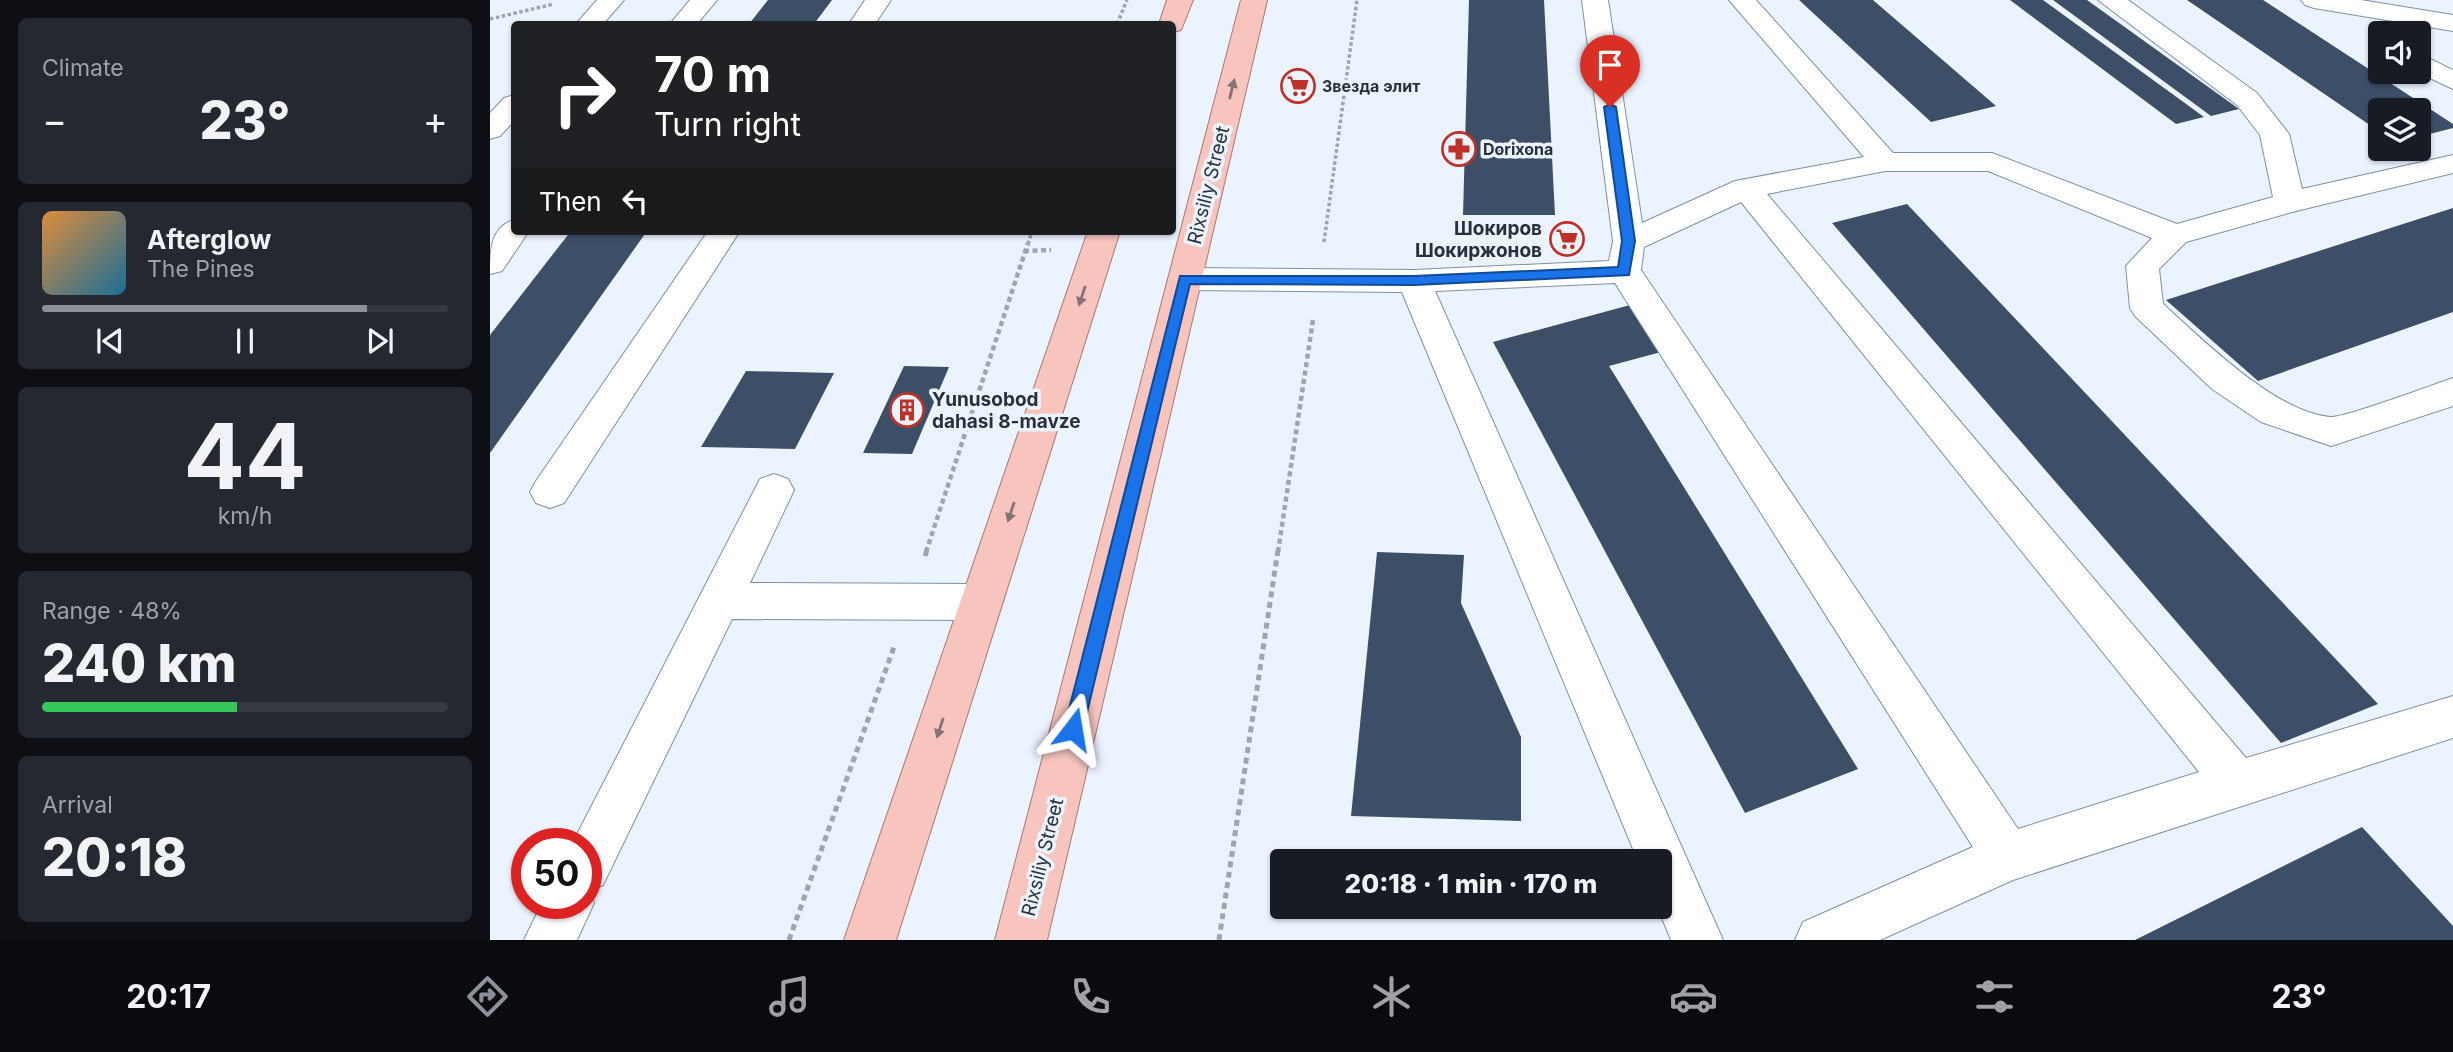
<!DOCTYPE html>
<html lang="en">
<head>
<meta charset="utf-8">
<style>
  body { margin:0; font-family:Inter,sans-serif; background:#242831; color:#f1f3f6; height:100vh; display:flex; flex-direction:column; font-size:26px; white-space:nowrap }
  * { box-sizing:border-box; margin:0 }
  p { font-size:23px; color:#9ea1a6 }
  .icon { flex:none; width:38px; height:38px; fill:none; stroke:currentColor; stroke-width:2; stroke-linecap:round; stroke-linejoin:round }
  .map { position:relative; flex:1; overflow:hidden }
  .drawer { display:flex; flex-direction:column; gap:18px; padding:18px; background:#0d0f14; width:490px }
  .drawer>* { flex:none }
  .banner { position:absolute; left:21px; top:21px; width:665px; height:214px; border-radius:7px; box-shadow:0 2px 5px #0004; background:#202124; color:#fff; overflow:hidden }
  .fabs { position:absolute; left:1878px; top:21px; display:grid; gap:14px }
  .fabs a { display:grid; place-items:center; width:63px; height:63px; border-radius:7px; background:#171b24; box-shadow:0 2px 5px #0004; font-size:35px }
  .speed { position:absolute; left:21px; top:828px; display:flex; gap:14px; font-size:35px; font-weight:700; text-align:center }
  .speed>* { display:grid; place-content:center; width:91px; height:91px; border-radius:50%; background:#171b24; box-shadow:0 2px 5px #0004; line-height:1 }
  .speed .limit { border:10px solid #d22; background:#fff; color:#111 }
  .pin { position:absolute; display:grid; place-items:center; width:60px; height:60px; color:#fff; margin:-72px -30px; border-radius:50% 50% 50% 0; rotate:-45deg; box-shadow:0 0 7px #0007 }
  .pin .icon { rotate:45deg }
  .me { position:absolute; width:77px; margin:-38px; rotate:14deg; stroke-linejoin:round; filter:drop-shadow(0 0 5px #0008) }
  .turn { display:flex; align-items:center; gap:24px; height:147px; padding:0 28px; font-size:32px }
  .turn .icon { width:91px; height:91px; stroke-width:2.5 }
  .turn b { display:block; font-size:49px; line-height:60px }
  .then { display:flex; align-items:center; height:66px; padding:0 28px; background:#0003; gap:14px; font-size:26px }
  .big { font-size:52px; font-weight:800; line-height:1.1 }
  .drawer .card { flex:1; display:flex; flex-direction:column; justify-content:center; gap:10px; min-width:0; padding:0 24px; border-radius:10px; background:#242831 }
  .drawer .dial { align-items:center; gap:0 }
  .dial b { font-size:91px; line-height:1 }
  .song { display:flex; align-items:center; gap:21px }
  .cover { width:84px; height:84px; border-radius:10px; background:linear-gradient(135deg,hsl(30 70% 55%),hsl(200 70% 35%)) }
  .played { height:7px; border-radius:4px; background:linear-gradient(90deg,#8c9099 80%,#363941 80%) }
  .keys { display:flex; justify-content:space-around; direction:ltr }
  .heat { display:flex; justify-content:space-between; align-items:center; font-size:38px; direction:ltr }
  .charge { height:10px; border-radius:5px; background:linear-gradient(90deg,#34c759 48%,#363941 0) }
  .trip { position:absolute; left:780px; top:849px; width:402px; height:70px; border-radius:7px; background:#171b24; box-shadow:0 2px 5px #0004; font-weight:800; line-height:70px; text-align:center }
  .dock { display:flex; height:112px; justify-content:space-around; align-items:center; background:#090b0e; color:#9ea1a6 }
  .dock .icon { width:49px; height:49px }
  .dock .active { color:#8c9099 }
  .dock b { font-size:32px; color:#f1f3f6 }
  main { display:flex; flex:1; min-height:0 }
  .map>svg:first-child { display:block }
  .building { fill:#3d4f66 }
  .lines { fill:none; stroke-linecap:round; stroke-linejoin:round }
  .minor-casing { stroke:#7c90a9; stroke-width:2 }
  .major-casing { stroke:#ab7774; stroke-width:2 }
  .path-far2 { stroke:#9da5b0; stroke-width:3.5; stroke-dasharray:3.5 2.5; stroke-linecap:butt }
  .path-far1 { stroke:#9da5b0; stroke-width:4.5; stroke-dasharray:5 3.5; stroke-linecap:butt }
  .path { stroke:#9da5b0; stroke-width:5; stroke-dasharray:6 4.5; stroke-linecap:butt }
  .minor { fill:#fff; fill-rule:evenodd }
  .major { fill:#f7c4be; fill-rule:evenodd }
  .oneway { fill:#857376 }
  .route { fill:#1a73e8; stroke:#114b97; stroke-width:2 }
  .labels { text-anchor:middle; stroke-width:7; stroke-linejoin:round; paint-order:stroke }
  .far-poi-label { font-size:16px; font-weight:bold; fill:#28303b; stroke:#ebf3ff; text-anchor:start }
  .street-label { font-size:19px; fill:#28303b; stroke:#ebf3ff }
  .poi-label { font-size:19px; font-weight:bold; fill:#28303b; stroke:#ebf3ff; text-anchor:end }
</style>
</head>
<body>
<main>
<section class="drawer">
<div class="card"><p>Climate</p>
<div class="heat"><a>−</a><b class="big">23°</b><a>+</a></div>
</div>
<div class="card">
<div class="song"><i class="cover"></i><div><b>Afterglow</b><p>The Pines</p></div></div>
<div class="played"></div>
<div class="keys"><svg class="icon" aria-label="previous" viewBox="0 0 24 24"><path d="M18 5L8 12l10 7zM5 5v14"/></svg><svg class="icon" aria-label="pause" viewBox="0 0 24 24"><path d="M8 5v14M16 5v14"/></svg><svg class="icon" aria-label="next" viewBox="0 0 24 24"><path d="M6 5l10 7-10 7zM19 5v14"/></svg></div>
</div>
<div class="card dial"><b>44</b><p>km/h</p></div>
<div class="card"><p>Range · 48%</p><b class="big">240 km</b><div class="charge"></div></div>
<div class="card"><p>Arrival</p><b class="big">20:18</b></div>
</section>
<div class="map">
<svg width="1963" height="940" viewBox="0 0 1963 940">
  <rect width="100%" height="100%" fill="#ebf3ff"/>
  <g class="building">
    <path d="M278,0H342L324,24H259Z"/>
    <path d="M979,0H1054L1065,215H973Z"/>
    <path d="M1309,0H1383L1506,106L1441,122Z"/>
    <path d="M1520,0H1553L1714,117L1686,124Z"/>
    <path d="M1563,0H1597L1749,109L1721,116Z"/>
    <path d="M1697,0H1773L1963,124V128L1928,137V110H1890V132Z"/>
    <path d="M1417,204L1601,399L1888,704L1791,743L1342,223Z"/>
    <path d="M1963,208V312L1768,381L1676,300Z"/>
    <path d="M81,231H157L0,453V335Z"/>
    <path d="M1140,305L1171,352L1119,366L1368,769L1255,813L1003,342Z"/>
    <path d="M414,366L459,367L422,454L373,453Z"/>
    <path d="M256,371L344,373L305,449L211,447Z"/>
    <path d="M887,552L974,555L971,603L1031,737V821L861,816Z"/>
    <path d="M1872,827L1963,926V940H1645Z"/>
  </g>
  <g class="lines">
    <g class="minor-casing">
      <g id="minor">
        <path d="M107,0H134L113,24H86Z"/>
        <path d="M200,0H227L207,24H180Z"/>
        <path d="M375,0H401L385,24H359Z"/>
        <path d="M1092,0H1118L1152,223L1245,181L1374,157L1239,0H1266L1403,153H1502L1687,224L1783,197L1770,135L1747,105L1608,0H1638L1767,93L1799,134L1812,189L1963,155V173L1806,211L1696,242L1669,269L1673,304C1713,340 1785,412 1840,417C1855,418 1942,385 1963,378V406L1841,446L1771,422L1722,389L1645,316L1640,308L1636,266L1662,238L1498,171H1395L1277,194L1756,758L1963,696V738L1523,880L1390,940H1305L1313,922L1483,847L1125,283L945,291L1233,940H1181L1167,906H1171V861H1148L912,292L695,290L683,287L678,279L683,271L695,268L924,270L1119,261L1123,241ZM1251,202L1709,772L1528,829L1151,270L1154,247Z"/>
        <path d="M1811,0H1871L1963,15V31L1824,8L1815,5Z"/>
        <path d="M1928,53L1963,70V89L1927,72Z"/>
        <path d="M24,95V121L10,136L0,139V113L14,98Z"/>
        <path d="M24,220V231H39L12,271L0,274C0,251 0,227 24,220Z"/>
        <path d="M218,231H250L74,503L60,508L46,503L40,492L46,481Z"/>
        <path d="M284,474L298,479L304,490L260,583L491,584L506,589L512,602L506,615L491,620L242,619L113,885L99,891L104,903L87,940H34L52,903H96V844H82L270,479Z"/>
      </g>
    </g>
    <g class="major-casing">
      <g id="major">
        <path d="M677,0H703L691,30L682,32V24H669Z"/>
        <path d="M751,0H777L557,940H505Z"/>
        <path d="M598,231H630L406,940H354Z"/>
      </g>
    </g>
    <g class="path-far2">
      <path d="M0,19L64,4"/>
      <path d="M627,24L637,0"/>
      <path d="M834,242L867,0"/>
      <path d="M538,244L542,231"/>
    </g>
    <g class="path-far1">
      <path d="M534,251L561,250"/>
      <path d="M436,552L538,243"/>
      <path d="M788,552L823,320"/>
    </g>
    <g class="path">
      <path d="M435,556L437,550"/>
      <path d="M299,940L404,647"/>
      <path d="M729,940L788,550"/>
    </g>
    <use href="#minor" class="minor"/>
    <use href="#major" class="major"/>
  </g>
  <defs><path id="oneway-solid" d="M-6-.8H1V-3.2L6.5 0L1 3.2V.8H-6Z" transform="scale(1.75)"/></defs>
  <g class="oneway">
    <use href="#oneway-solid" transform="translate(742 89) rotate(-76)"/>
    <use href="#oneway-solid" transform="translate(592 296) rotate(108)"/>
    <use href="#oneway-solid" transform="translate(521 512) rotate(108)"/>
    <use href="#oneway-solid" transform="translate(450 728) rotate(108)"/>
  </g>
  <path class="route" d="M1120,104L1126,107L1145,241L1139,275L924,285L700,284L593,729L590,735L583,737L577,735L574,729L690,276H924L1128,267L1132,241L1114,107Z"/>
  <defs>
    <g id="supermarket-ring" transform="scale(1.75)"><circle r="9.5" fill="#ebf3ff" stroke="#be3028" stroke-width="1.5"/><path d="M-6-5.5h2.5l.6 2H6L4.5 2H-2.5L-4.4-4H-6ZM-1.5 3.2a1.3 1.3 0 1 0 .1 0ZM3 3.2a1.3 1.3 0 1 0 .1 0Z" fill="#be3028"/></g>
    <g id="pharmacy-ring" transform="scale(1.75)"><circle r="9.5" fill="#ebf3ff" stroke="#be3028" stroke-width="1.5"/><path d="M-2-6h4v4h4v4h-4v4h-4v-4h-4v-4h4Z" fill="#be3028"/></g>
    <g id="building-ring" transform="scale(1.75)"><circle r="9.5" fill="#ebf3ff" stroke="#be3028" stroke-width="1.5"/><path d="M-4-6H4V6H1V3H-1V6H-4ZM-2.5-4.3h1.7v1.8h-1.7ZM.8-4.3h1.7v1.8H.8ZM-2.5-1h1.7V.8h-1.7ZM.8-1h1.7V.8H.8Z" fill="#be3028"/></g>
  </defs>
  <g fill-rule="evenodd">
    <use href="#supermarket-ring" x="808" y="86"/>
    <use href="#pharmacy-ring" x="969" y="149"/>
    <use href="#supermarket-ring" x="1077" y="239"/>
    <use href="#building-ring" x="417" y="410"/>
  </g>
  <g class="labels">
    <g class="far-poi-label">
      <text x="832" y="92">Звезда элит</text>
      <text x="993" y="155">Dorixona</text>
    </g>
    <g class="street-label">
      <text transform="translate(718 185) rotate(-76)" y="7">Rixsiliy Street</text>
      <text transform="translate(552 857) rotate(-76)" y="7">Rixsiliy Street</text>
    </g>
    <g class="poi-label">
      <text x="1052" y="235">Шокиров<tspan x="1052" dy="22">Шокиржонов</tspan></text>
      <text x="442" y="406" text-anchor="start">Yunusobod<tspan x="442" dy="22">dahasi 8-mavze</tspan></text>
    </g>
  </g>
</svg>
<div class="fabs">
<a><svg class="icon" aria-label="sound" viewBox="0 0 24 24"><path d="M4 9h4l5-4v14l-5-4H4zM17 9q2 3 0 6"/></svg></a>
<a><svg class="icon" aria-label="layers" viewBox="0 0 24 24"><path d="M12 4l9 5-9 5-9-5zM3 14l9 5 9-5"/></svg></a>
</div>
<div class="speed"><div class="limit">50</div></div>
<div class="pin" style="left:1120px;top:107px;background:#d93025"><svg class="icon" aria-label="arrive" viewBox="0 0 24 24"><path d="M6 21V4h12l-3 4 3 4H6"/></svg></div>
<svg class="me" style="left:583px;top:729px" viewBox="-20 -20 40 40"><path d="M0-17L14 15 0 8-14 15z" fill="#1a73e8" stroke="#fff" stroke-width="4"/></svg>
<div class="trip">20:18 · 1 min · 170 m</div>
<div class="banner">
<div class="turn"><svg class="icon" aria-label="right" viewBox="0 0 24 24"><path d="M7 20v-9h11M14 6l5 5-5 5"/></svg><div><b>70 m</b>Turn right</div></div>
<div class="then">Then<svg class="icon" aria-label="left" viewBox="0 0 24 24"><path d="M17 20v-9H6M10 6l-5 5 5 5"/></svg></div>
</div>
</div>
</main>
<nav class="dock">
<b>20:17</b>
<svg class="icon active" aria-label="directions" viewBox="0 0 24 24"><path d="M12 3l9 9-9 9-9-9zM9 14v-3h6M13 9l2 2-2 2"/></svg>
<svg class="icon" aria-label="music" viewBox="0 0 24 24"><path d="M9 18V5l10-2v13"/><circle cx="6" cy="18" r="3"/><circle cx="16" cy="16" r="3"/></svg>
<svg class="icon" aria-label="phone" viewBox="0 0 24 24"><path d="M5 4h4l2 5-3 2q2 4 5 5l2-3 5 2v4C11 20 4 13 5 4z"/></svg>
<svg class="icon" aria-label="climate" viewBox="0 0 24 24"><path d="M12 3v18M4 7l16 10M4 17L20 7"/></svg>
<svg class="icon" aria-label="car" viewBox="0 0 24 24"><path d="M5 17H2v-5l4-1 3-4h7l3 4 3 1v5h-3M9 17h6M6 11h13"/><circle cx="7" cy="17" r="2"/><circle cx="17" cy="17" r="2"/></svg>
<svg class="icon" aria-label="filters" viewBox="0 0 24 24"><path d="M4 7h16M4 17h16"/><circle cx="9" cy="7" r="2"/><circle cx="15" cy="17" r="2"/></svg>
<b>23°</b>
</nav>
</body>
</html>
